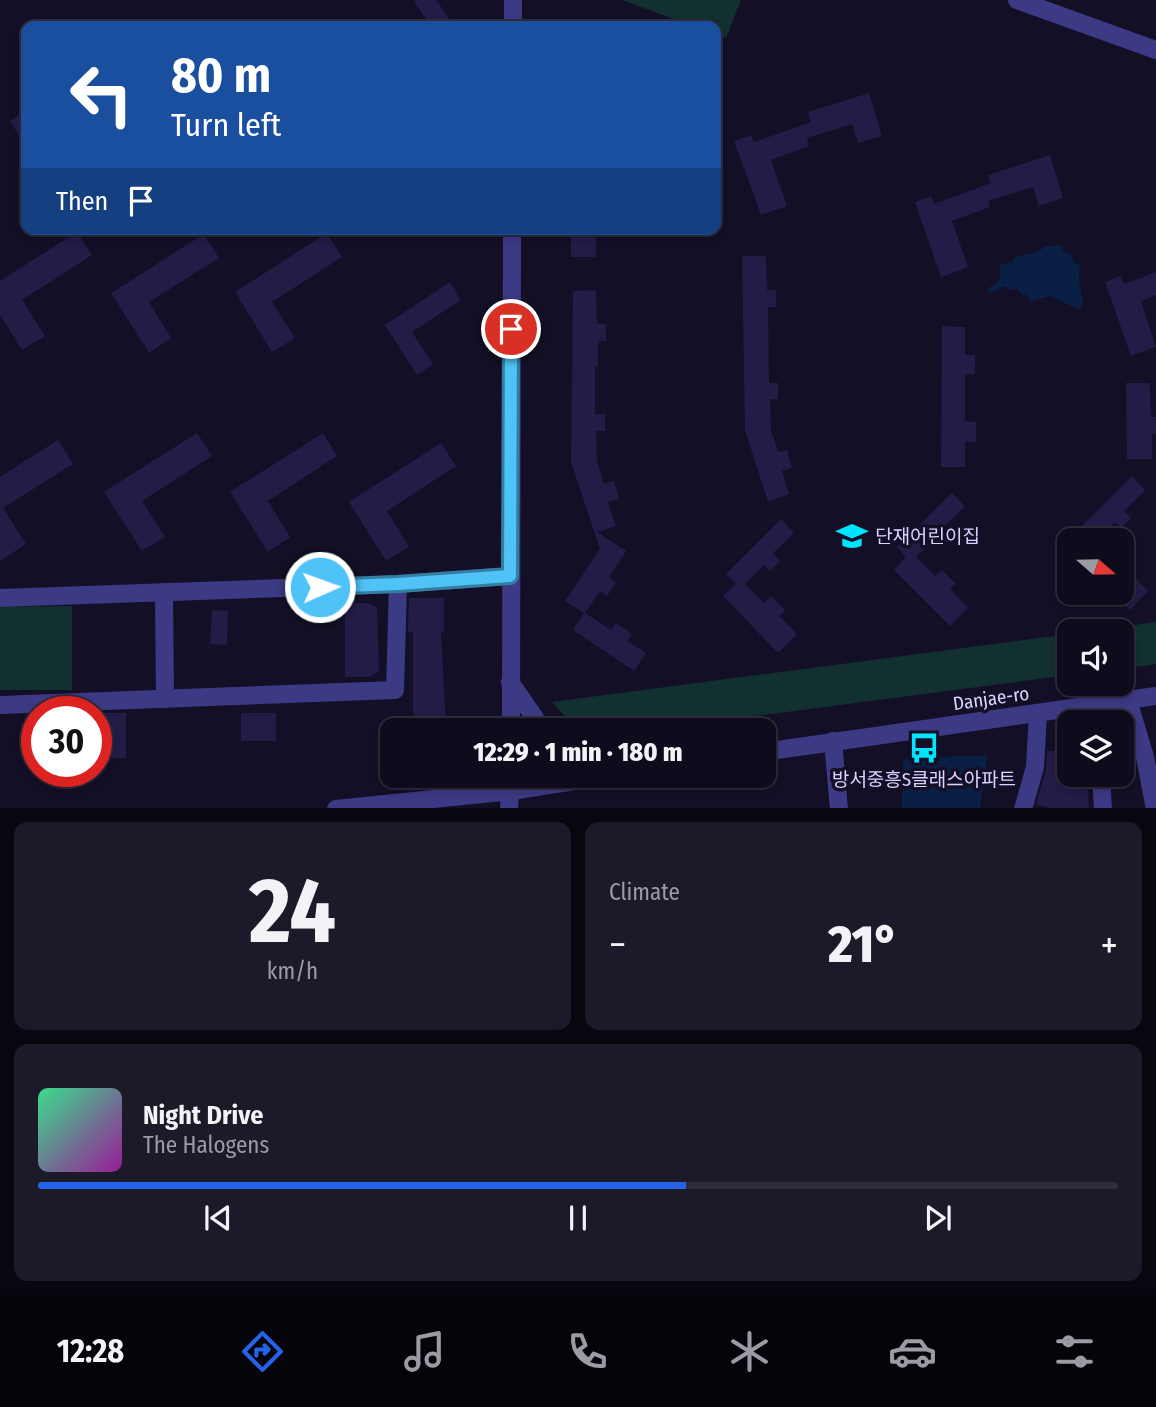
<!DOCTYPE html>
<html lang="en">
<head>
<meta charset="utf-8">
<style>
  body { margin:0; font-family:"Fira Sans Condensed","Noto Sans KR",sans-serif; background:#1c1929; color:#f1f3f6; height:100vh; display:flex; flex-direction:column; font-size:26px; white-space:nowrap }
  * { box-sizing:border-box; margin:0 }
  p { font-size:23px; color:#9b9ba3 }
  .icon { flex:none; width:38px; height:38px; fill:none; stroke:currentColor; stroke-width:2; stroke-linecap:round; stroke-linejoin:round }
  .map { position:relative; height:808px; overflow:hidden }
  .drawer { display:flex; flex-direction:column; gap:14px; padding:14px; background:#08060f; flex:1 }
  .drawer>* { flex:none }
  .guide { position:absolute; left:21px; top:21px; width:700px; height:214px; border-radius:14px; box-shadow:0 4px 10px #0003,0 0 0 2px #2e2b3b; background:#1a4fa0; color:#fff; overflow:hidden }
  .needle { width:46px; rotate:110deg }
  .tools { position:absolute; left:1057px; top:528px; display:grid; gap:14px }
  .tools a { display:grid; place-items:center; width:77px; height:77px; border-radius:14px; background:#0e0b1c; box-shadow:0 4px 10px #0003,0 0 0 2px #2e2b3b; font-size:35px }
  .speed { position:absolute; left:21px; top:696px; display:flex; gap:14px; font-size:35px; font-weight:700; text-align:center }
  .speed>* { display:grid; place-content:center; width:91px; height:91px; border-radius:50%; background:#0e0b1c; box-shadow:0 4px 10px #0003,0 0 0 2px #2e2b3b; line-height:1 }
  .speed .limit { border:10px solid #d22; background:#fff; color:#111 }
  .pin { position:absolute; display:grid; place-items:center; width:60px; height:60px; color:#fff; margin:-30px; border:4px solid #fff; border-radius:50%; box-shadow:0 2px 7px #0007 }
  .me { position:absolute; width:77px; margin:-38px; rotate:88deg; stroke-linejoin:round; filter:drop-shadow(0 0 5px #0008) }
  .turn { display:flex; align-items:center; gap:24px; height:147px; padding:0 35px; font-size:32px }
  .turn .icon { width:91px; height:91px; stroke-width:2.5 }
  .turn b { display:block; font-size:49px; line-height:60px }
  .then { display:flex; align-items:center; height:66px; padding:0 35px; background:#0003; gap:14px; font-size:26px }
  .big { font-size:52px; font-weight:800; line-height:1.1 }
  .drawer .tile { flex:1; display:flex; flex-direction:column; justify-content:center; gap:10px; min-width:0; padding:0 24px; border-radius:14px; background:#1c1929 }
  .drawer .dial { align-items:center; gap:0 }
  .dial b { font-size:91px; line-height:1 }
  .song { display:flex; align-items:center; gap:21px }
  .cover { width:84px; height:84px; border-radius:10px; background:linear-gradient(135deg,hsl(150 70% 55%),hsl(300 70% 35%)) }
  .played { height:7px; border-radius:4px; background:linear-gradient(90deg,#2563eb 60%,#2e2b3b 60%) }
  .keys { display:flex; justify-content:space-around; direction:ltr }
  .heat { display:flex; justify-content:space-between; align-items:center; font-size:38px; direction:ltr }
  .drawer .tiles { flex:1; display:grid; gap:14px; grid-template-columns:1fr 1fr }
  .tile:last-child { grid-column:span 2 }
  .trip { position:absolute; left:380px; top:718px; width:396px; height:70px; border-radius:14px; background:#0e0b1c; box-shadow:0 4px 10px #0003,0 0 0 2px #2e2b3b; font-weight:800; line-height:70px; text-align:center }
  .tab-bar { display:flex; height:112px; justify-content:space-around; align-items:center; background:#06040b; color:#9b9ba3 }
  .tab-bar .icon { width:49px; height:49px }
  .tab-bar .current { color:#2563eb }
  .tab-bar b { font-size:32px; color:#f1f3f6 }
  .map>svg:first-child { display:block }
  .green { fill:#12302f }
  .water { fill:#0a1f44 }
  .building { fill:#241b47 }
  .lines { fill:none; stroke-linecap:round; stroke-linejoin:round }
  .minor { stroke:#3d3a85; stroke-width:18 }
  .route-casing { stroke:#337fa1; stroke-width:18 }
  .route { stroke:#4fc3f7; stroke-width:12 }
  .labels { text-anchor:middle; stroke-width:7; stroke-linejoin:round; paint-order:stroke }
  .poi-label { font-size:19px; fill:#d9d4ff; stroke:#130f26; text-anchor:start }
  .street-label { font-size:19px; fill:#d9d4ff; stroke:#130f26 }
</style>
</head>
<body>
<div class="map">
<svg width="1156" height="809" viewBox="0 0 1156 809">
  <rect width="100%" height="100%" fill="#130f26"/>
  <g class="green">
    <path d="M622,0H741L726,38L716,35V26H693Z"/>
    <path d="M72,606V690H0V607Z"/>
    <path d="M1156,622V664L1122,669V632H1084Z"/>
    <path d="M1069,634V675L649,730H578L552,702Z"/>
  </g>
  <g class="water">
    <path d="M1046,246H1062L1063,251L1071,254L1073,261L1080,266L1079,280L1083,303L1079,310L1051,296L1030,301L1027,294L1022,296L1017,289L1010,290L1005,286L989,293L988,288C1000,283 1002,277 999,264L1011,263L1015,257L1037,252Z"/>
    <path d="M987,755L980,808H902L903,759Z"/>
  </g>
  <g class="building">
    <path d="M413,0H436L450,20L441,26H431Z"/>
    <path d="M869,93L882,136L858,143L852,124L807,138L809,146L771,160L787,206L761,215L734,141L751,135L754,142L811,122L808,112Z"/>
    <path d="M26,111V147L10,121Z"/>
    <path d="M1050,155L1063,198L1039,206L1033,187L988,201L990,207L952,221L968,267L941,277L915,202L931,196L934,204L991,183L988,175Z"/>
    <rect x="571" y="229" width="25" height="28"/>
    <path d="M77,232L92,255L22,300L45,336L22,350L0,315V281Z"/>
    <path d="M327,233L342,257L272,302L295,338L272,352L235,292Z"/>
    <path d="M204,234L219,258L149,302L171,338L149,353L111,293Z"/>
    <path d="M742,256H766L767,290H776V307H768L769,383H778V399H770L771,430L778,452L787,450L792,468L782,471L789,494L768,502L745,430Z"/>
    <path d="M1156,272V295L1141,301L1156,347L1131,356L1105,282L1121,276L1124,284Z"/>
    <path d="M450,282L461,300L412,332L433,364L417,375L385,325Z"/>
    <path d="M596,290L597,324H606V341H598V366H595V414H605V431H596L597,461L604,484L614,481L619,499L608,502L616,526L597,532L626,551L609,577L616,582L607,596L600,591L585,613L611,630L616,623L632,634L627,641L646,653L634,671L573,630L584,613L565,601L600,549L571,462L573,291Z"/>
    <path d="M942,326L965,327V355H975V374H965V421L976,422V442H965V467H941Z"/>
    <path d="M1126,383H1150L1151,417H1156V434H1152V459H1127Z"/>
    <path d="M197,433L212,456L142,501L165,537L142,551L104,492Z"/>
    <path d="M323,433L337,456L268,501L290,537L268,552L230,492Z"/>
    <path d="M58,440L73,464L3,508L26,544L0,561V477Z"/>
    <path d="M441,443L456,466L387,511L409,547L386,561L349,502Z"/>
    <path d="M1132,476L1145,490L1124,511L1131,518L1121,528L1115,522L1096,541H1086L1077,531Z"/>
    <path d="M952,493L965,506L944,527L951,534L941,544L936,538L916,557L935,576L942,570L956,584L950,589L968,608L950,626L894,570L906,557L897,547Z"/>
    <path d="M781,519L794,533L773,553L780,561L770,571L764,565L745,584L764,603L771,596L785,610L779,616L797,634L778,653L723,596L736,584L726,574Z"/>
    <path d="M1122,565L1148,591L1130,610L1113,593H1122Z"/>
    <path d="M409,598H444V632H441L446,727H413V632H408Z"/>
    <path d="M345,603H369L377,608L379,671L370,677H345Z"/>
    <path d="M212,610L228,611L227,645L210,644Z"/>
    <rect x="96" y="713" width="30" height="45"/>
    <rect x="241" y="713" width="35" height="28"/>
    <path d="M1047,751H1069V775H1087L1089,809H1052L1036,804L1046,770Z"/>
  </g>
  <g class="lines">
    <g class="minor">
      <path d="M1017,0L1156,50"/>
      <path d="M513,26V0"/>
      <path d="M164,592L165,699"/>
      <path d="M0,598L398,584L510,576"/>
      <path d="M510,682L535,718L540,730"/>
      <path d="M1128,700L1145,757L1155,809"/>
      <path d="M0,705L395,690L398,584"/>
      <path d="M511,730L512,229"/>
      <path d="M833,741L839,809"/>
      <path d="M763,752L1156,696"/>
      <path d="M1101,775L1103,809"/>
      <path d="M336,809L511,791L613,775"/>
      <path d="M509,809L511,775"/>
      <path d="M1023,809L1035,767L1038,713"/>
    </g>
  </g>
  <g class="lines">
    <g class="route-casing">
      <path id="route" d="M320,587L398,584L510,576L511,329"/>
    </g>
    <use href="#route" class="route"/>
  </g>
  <defs>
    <g id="school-bare" transform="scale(2.415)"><path d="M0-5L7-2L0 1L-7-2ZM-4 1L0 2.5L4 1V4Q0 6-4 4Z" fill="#00e5ff" stroke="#130f26" stroke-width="2.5" paint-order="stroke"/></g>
    <g id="bus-bare" transform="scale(2.415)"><path d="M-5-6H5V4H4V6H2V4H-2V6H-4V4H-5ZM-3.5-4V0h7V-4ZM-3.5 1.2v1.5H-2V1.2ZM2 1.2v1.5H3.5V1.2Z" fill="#00e5ff" stroke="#130f26" stroke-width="2.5" paint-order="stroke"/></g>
  </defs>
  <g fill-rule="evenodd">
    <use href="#school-bare" x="852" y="536"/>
    <use href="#bus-bare" x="924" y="748"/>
  </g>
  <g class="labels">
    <g class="poi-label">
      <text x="875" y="543">단재어린이집</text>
      <text x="924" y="786" text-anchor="middle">방서중흥S클래스아파트</text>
    </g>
    <g class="street-label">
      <text transform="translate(991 698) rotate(-8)" y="7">Danjae-ro</text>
    </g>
  </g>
</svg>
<div class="tools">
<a><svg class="needle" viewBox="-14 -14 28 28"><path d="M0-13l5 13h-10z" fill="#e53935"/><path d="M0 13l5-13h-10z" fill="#9b9ba3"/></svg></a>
<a><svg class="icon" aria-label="sound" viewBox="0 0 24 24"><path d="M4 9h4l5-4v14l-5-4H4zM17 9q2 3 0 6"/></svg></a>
<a><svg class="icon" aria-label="layers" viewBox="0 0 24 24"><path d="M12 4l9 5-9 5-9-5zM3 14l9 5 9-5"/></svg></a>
</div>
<div class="speed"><div class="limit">30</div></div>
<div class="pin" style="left:511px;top:329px;background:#d93025"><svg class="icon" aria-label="arrive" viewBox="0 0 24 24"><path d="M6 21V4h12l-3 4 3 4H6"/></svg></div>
<svg class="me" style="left:320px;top:587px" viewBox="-20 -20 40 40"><circle r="17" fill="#4fc3f7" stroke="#fff" stroke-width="3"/><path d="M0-11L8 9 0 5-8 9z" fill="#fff"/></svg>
<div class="trip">12:29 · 1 min · 180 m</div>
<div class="guide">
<div class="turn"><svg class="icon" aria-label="left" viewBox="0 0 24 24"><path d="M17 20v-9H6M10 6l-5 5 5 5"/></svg><div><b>80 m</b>Turn left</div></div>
<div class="then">Then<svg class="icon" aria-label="arrive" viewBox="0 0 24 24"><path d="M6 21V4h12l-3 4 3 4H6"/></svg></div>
</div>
</div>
<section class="drawer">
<div class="tiles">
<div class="tile dial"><b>24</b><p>km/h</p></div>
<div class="tile"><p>Climate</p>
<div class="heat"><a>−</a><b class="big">21°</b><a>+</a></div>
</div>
<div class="tile">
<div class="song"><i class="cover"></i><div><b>Night Drive</b><p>The Halogens</p></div></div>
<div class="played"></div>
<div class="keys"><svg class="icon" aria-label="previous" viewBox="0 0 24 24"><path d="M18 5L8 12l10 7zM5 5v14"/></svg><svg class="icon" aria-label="pause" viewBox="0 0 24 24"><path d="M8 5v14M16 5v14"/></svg><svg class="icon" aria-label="next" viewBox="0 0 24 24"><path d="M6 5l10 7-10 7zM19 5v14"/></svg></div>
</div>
</div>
</section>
<nav class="tab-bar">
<b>12:28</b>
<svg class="icon current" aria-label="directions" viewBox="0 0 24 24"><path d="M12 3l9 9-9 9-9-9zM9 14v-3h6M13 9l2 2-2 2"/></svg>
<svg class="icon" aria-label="music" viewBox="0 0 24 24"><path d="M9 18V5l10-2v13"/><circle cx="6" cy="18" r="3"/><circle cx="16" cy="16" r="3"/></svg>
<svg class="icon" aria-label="phone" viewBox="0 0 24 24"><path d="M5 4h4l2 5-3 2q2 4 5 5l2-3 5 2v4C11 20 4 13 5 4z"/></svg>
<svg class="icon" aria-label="climate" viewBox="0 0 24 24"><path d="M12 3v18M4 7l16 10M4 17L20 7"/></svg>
<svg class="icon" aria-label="car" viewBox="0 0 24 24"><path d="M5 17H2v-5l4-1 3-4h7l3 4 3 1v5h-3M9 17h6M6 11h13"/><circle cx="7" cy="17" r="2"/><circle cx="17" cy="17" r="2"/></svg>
<svg class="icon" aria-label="filters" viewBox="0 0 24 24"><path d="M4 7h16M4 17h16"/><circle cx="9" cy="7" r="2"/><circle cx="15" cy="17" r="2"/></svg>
</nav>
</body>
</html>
